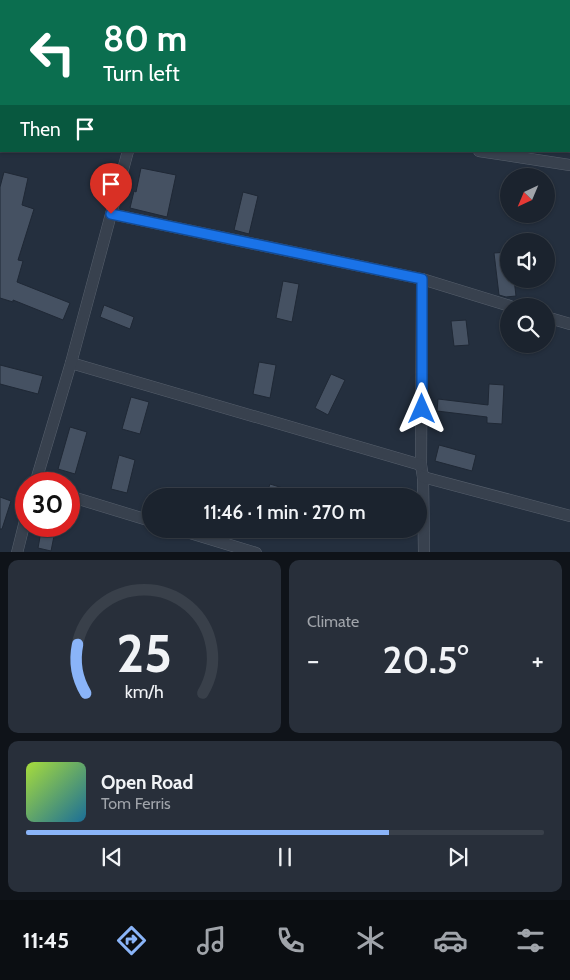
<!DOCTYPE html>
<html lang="en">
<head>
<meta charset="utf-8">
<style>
  body { margin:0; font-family:Cabin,sans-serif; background:#282f3a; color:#f1f3f6; height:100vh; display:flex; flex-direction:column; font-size:19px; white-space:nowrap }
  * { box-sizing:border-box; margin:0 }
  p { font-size:16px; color:#a0a4aa }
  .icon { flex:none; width:28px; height:28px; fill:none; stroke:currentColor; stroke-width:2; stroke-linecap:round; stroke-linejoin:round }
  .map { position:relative; height:552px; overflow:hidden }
  .drawer { display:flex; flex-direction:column; gap:8px; padding:8px; background:#0f1319; flex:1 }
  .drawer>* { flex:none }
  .hud { position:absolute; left:0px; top:0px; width:570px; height:152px; box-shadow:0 1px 4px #0004,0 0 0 1px #39404a; background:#0b6e4f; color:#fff; overflow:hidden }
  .needle { width:32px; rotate:224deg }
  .buttons { position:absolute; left:500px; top:168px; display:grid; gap:10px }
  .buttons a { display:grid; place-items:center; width:55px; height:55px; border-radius:50%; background:#1b232e; box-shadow:0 1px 4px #0004,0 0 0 1px #39404a; font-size:25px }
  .speed { position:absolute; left:15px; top:472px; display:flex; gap:10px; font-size:25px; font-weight:700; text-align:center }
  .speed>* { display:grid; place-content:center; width:65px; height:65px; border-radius:50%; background:#1b232e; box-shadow:0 1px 4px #0004,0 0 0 1px #39404a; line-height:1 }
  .speed .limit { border:8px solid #d22; background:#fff; color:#111 }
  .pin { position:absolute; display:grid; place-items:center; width:42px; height:42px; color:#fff; margin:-51px -21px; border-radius:50% 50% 50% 0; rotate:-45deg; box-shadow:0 0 5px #0007 }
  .pin .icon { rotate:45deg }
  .me { position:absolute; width:55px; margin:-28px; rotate:0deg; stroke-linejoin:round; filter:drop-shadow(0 0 4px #0008) }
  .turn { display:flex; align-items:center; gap:18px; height:105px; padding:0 20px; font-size:22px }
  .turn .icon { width:65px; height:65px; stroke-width:2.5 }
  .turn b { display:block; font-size:35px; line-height:42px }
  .then { display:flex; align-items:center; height:48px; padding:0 20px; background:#0003; gap:10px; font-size:19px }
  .big { font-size:38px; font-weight:600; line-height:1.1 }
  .drawer .card { flex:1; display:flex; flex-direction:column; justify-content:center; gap:8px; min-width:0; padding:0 18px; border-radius:10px; background:#282f3a }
  .drawer .dial { align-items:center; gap:0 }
  .dial svg { height:130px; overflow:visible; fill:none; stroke:#39404a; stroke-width:7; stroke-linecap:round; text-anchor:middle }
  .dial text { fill:#f1f3f6; stroke:none }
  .song { display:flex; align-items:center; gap:15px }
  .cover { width:60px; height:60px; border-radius:8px; background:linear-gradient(135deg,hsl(80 70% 55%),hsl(200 70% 35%)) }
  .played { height:5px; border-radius:2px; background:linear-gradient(90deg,#8ab4f8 70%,#39404a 70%) }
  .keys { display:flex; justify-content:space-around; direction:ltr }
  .heat { display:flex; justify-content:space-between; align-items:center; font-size:28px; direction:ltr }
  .drawer .tiles { flex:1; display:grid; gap:8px; grid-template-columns:1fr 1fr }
  .card:last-child { grid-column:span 2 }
  .trip { position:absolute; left:142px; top:488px; width:285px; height:50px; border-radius:25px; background:#1b232e; box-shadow:0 1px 4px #0004,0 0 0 1px #39404a; font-weight:600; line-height:50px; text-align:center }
  .menu { display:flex; height:80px; justify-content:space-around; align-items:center; background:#0b0e12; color:#a0a4aa }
  .menu .icon { width:35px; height:35px }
  .menu .selected { color:#8ab4f8 }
  .menu b { font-size:22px; color:#f1f3f6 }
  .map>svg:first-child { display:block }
  .building { fill:#455162; stroke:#1f2835 }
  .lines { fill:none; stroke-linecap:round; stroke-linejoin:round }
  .minor-casing { stroke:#565f6c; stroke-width:12 }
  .minor { stroke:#38414e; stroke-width:11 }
  .route-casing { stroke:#114b97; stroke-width:12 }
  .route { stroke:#1a73e8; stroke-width:9 }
</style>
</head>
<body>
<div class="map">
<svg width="570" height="553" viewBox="0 0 570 553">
  <rect width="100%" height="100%" fill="#242f3e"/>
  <g class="building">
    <path d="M141,168L176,175L167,217L130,208L134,191L136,192Z"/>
    <path d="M4,172L28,178L22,205L34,209L18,260L23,261L17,282L70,303L63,320L13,300V302L0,298V187Z"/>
    <path d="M243,192L258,196L249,234L234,230Z"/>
    <path d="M509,252V279H514L516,296L506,297L499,295L494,253Z"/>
    <path d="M283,281L299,284L292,322L276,318Z"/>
    <path d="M104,305L134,317L130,329L100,317Z"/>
    <path d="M466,320L469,345L454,346L451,321Z"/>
    <path d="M259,362L276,365L270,398L253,394Z"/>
    <path d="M0,365L43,376L38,394L0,384Z"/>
    <path d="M331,374L345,380L328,415L315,408Z"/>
    <path d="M489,384L504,385L502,424L487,423V417L437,411L438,399L488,405Z"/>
    <path d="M131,397L149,402L140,434L122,429Z"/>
    <path d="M70,427L87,432L75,474L58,469Z"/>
    <path d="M439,445L476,455L472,471L435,461Z"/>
    <path d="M119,455L135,460L127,493L111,489Z"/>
    <path d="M270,484L286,489L284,496H266Z"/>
    <path d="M0,497L11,501L2,529H0Z"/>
    <path d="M42,526H56L51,551L38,548Z"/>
  </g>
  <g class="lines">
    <g class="minor-casing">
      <g id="minor">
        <path d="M318,0L326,1"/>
        <path d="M24,1V0"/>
        <path d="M162,1L163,0"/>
        <path d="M569,39H570"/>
        <path d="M0,91L1,86"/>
        <path d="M479,151L570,165"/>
        <path d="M111,214L422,279L510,306"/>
        <path d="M422,279L421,465L423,477L424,553"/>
        <path d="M546,317L570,324"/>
        <path d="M71,363L421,465"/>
        <path d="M423,477L570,516"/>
        <path d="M35,484L71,363L128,151"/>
        <path d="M69,496L151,521"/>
        <path d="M177,529L256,553"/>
        <path d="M17,553L26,517"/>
      </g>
    </g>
    <use href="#minor" class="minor"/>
  </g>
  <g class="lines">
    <g class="route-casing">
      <path id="route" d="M111,214L422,279V409"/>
    </g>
    <use href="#route" class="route"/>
  </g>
</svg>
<div class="buttons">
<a><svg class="needle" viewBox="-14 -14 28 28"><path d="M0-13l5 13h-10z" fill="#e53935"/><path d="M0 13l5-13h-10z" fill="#a0a4aa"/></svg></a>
<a><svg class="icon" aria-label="sound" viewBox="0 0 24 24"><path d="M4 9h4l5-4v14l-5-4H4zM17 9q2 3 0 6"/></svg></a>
<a><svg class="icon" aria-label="search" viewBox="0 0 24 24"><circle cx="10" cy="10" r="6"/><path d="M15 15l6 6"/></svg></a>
</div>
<div class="speed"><div class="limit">30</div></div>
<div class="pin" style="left:111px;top:214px;background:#d93025"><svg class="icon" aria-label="arrive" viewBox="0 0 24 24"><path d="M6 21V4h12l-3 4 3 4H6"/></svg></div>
<svg class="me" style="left:422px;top:409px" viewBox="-20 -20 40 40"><path d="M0-17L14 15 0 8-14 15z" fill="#1a73e8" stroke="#fff" stroke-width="4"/></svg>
<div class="trip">11:46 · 1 min · 270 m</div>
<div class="hud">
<div class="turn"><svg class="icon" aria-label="left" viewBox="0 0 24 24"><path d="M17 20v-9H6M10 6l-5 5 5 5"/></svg><div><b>80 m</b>Turn left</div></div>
<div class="then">Then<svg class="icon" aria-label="arrive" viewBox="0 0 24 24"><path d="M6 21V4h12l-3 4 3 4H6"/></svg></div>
</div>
</div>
<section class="drawer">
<div class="tiles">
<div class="card dial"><svg viewBox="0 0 100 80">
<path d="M14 69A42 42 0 1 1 86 69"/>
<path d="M14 69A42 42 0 0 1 9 39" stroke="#8ab4f8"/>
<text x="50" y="56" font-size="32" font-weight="700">25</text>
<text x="50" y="72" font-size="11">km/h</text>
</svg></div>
<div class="card"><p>Climate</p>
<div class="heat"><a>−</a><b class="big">20.5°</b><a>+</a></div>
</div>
<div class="card">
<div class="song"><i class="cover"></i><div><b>Open Road</b><p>Tom Ferris</p></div></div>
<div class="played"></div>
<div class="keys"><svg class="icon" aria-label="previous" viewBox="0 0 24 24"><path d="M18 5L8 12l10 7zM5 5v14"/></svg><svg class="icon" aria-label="pause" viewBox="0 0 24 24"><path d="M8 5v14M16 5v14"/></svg><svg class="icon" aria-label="next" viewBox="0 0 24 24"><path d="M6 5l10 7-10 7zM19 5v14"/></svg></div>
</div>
</div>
</section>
<nav class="menu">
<b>11:45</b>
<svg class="icon selected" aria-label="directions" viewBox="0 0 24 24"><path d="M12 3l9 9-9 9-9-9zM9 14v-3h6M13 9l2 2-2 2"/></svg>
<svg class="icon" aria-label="music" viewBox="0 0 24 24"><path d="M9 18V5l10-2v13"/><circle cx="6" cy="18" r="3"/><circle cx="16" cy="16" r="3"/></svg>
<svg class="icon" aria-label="phone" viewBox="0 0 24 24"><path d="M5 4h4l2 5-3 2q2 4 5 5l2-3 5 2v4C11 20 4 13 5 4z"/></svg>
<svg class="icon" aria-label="climate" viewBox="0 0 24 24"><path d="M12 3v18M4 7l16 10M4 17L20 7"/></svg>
<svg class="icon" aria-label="car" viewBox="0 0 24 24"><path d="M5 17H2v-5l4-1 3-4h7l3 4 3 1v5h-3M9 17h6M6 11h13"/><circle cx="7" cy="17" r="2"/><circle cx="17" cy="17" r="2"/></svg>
<svg class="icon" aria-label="filters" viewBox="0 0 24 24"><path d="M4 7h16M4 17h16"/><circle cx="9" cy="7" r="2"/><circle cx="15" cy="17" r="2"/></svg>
</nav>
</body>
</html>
